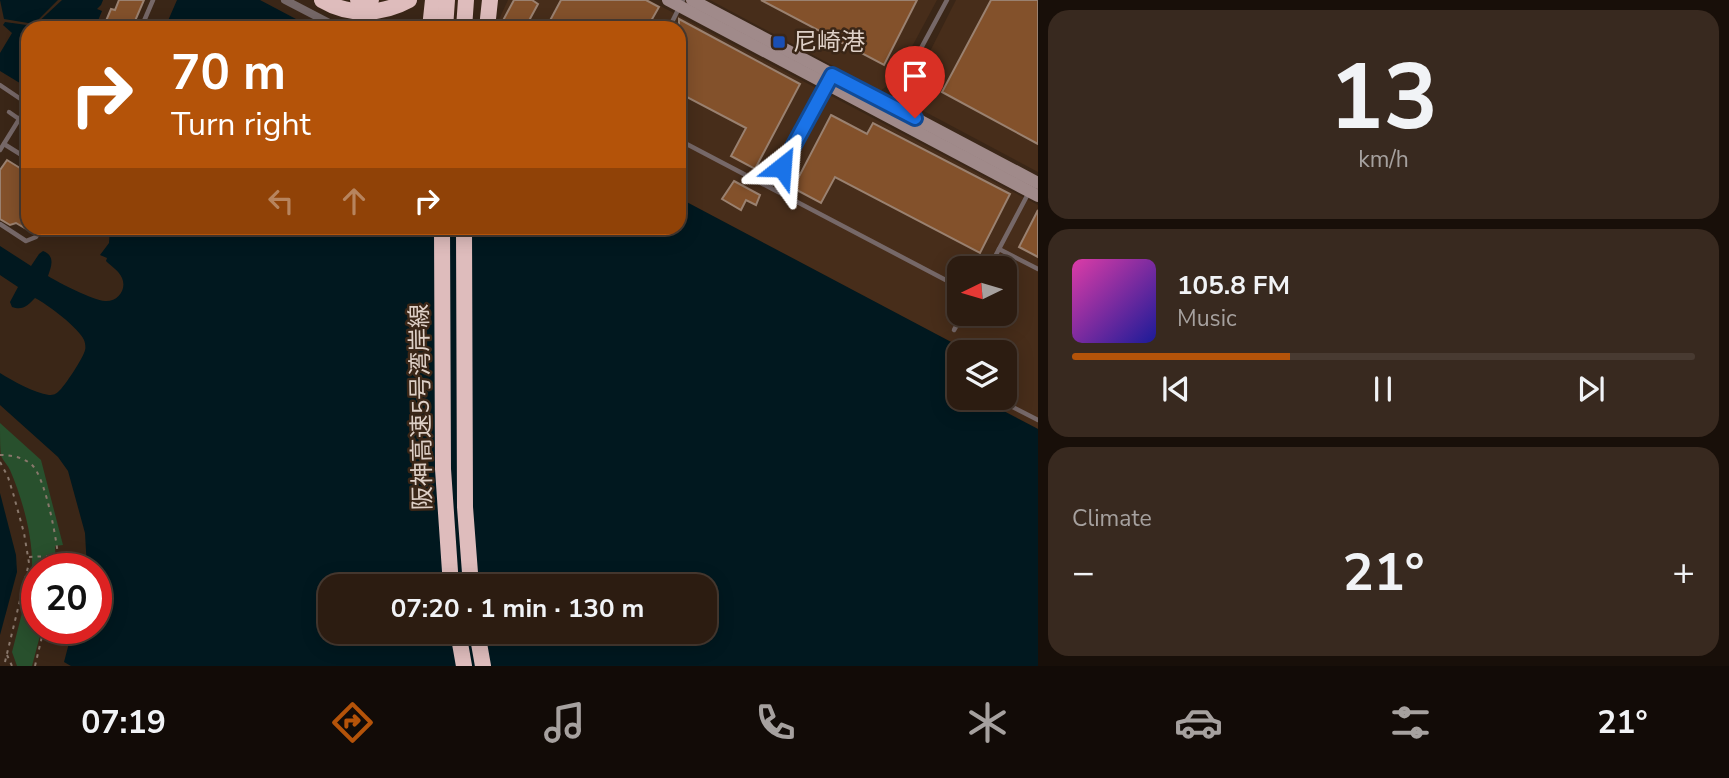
<!DOCTYPE html>
<html lang="en">
<head>
<meta charset="utf-8">
<style>
  body { margin:0; font-family:"Nunito Sans","Noto Sans JP",sans-serif; background:#38291f; color:#f1f3f6; height:100vh; display:flex; flex-direction:column; font-size:26px; white-space:nowrap }
  * { box-sizing:border-box; margin:0 }
  p { font-size:23px; color:#a6a19f }
  .icon { flex:none; width:38px; height:38px; fill:none; stroke:currentColor; stroke-width:2; stroke-linecap:round; stroke-linejoin:round }
  .map { position:relative; flex:1; overflow:hidden }
  .drawer { display:flex; flex-direction:column; gap:10px; padding:10px; background:#180f09; width:691px }
  .drawer>* { flex:none }
  .top-card { position:absolute; left:21px; top:21px; width:665px; height:214px; border-radius:21px; box-shadow:0 4px 18px #0003,0 0 0 2px #483a31; background:#b45309; color:#fff; overflow:hidden }
  .needle { width:46px; rotate:265deg }
  .controls { position:absolute; left:947px; top:256px; display:grid; gap:14px }
  .controls a { display:grid; place-items:center; width:70px; height:70px; border-radius:14px; background:#2c1c11; box-shadow:0 4px 18px #0003,0 0 0 2px #483a31; font-size:35px }
  .speed { position:absolute; left:21px; top:553px; display:flex; gap:14px; font-size:35px; font-weight:700; text-align:center }
  .speed>* { display:grid; place-content:center; width:91px; height:91px; border-radius:50%; background:#2c1c11; box-shadow:0 4px 18px #0003,0 0 0 2px #483a31; line-height:1 }
  .speed .limit { border:10px solid #d22; background:#fff; color:#111 }
  .pin { position:absolute; display:grid; place-items:center; width:60px; height:60px; color:#fff; margin:-72px -30px; border-radius:50% 50% 50% 0; rotate:-45deg; box-shadow:0 0 7px #0007 }
  .pin .icon { rotate:45deg }
  .me { position:absolute; width:77px; margin:-38px; rotate:28deg; stroke-linejoin:round; filter:drop-shadow(0 0 5px #0008) }
  .turn { display:flex; align-items:center; gap:24px; height:147px; padding:0 35px; font-size:32px }
  .turn .icon { width:91px; height:91px; stroke-width:2.5 }
  .turn b { display:block; font-size:49px; line-height:60px }
  .lanes { display:flex; align-items:center; height:66px; padding:0 35px; background:#0003; justify-content:center; gap:35px; direction:ltr }
  .lanes .off { opacity:.35 }
  .big { font-size:52px; font-weight:700; line-height:1.1 }
  .drawer .tile { flex:1; display:flex; flex-direction:column; justify-content:center; gap:10px; min-width:0; padding:0 24px; border-radius:21px; background:#38291f }
  .drawer .dial { align-items:center; gap:0 }
  .dial b { font-size:91px; line-height:1 }
  .song { display:flex; align-items:center; gap:21px }
  .cover { width:84px; height:84px; border-radius:10px; background:linear-gradient(135deg,hsl(320 70% 55%),hsl(240 70% 35%)) }
  .played { height:7px; border-radius:4px; background:linear-gradient(90deg,#b45309 35%,#483a31 35%) }
  .keys { display:flex; justify-content:space-around; direction:ltr }
  .heat { display:flex; justify-content:space-between; align-items:center; font-size:38px; direction:ltr }
  .trip { position:absolute; left:318px; top:574px; width:399px; height:70px; border-radius:21px; background:#2c1c11; box-shadow:0 4px 18px #0003,0 0 0 2px #483a31; font-weight:700; line-height:70px; text-align:center }
  .menu { display:flex; height:112px; justify-content:space-around; align-items:center; background:#120b07; color:#a6a19f }
  .menu .icon { width:49px; height:49px }
  .menu .selected { color:#b45309 }
  .menu b { font-size:32px; color:#f1f3f6 }
  main { display:flex; flex:1; min-height:0 }
  .map>svg:first-child { display:block }
  .built { fill:#472d1a; fill-rule:evenodd }
  .green { fill:#28502d }
  .water { fill:#01181f; fill-rule:evenodd }
  .building { fill:#83512b; stroke:#9a8170; stroke-width:2 }
  .lines { fill:none; stroke-linecap:round; stroke-linejoin:round }
  .path { stroke:#88776b; stroke-width:2; stroke-dasharray:3.5 5; stroke-linecap:butt }
  .lane { stroke:#766868; stroke-width:4.5 }
  .street { stroke:#766868; stroke-width:8 }
  .secondary { stroke:#a08a8a; stroke-width:12 }
  .highway { stroke:#debcbc; stroke-width:16 }
  .route-casing { stroke:#114b97; stroke-width:18 }
  .route { stroke:#1a73e8; stroke-width:12 }
  .transit-dot { fill:#1a4fb4; stroke:#3a2617; stroke-width:2.5 }
  .labels { text-anchor:middle; stroke-width:5; stroke-linejoin:round; paint-order:stroke }
  .poi-label { font-size:24px; fill:#ded0c7; stroke:#3a2617; text-anchor:start }
  .street-label { font-size:24px; fill:#ded0c7; stroke:#3a2617 }
</style>
</head>
<body>
<main>
<div class="map">
<svg width="1038" height="666" viewBox="0 0 1038 666">
  <rect width="100%" height="100%" fill="#3a2617"/>
  <g class="built">
    <path d="M508,0H649L1038,205V429L977,397H1004V352H970L679,198V28H495ZM959,268H1004V313H959Z"/>
    <path d="M710,0H937L893,82L880,91Z"/>
    <path d="M956,0H1038V172L918,108L911,89Z"/>
  </g>
  <path class="green" d="M0,423L41,460L63,545L55,546L56,569H37V628H42L32,666H17L12,652L31,578C36,546 23,500 10,470C8,465 3,461 1,456C0,447 0,432 0,423Z"/>
  <g class="water">
    <path d="M0,0H58L34,24L4,19Z"/>
    <path d="M62,0H103L101,5L97,9L102,11L97,23L92,21L96,25L95,28H28V88L0,71V53L12,33L3,25L5,22L34,26Z"/>
    <path d="M177,0H260L313,28H161L163,24L167,23Z"/>
    <path d="M679,198L970,352H959V397H977L1038,429V666H71L64,662L73,628H96V569H87L85,533L68,471L58,457L0,405V373C13,381 34,393 49,395C54,395 56,394 59,391C64,387 84,357 85,350C86,348 85,342 84,340C79,328 47,304 35,298C28,305 23,311 12,307L10,302L18,287L0,275V246L31,266L39,254L43,251C56,256 51,267 48,276C59,283 93,300 105,301C118,302 127,289 122,278C119,271 111,266 106,261L107,258L100,255L109,243L110,228H679ZM331,586H705V632H331Z"/>
    <path d="M0,493L16,555L17,572L0,635Z"/>
  </g>
  <g class="building">
    <path d="M119,0H144L132,28H103L111,9L115,10Z"/>
    <path d="M514,0H532L538,4L525,28H499Z"/>
    <path d="M561,0H646L659,7L647,28H546Z"/>
    <path d="M761,0H917L884,65Z"/>
    <path d="M991,0H1038V144L942,92Z"/>
    <path d="M679,19L800,84L755,169L731,156L746,128L679,93Z"/>
    <path d="M831,115L867,134L873,123L1010,194L980,253L835,177L821,203L793,188Z"/>
    <path d="M7,160L28,173V230L16,223L10,225L0,219V170Z"/>
    <path d="M734,181L760,195L756,205L746,200L741,210L722,199Z"/>
    <path d="M1038,210V257L1019,247Z"/>
  </g>
  <g class="lines">
    <g class="path">
      <path d="M0,455C11,455 22,457 31,464C46,476 59,549 59,569"/>
      <path d="M0,462L8,477L13,493L24,533L29,563L4,666"/>
      <path d="M29,557L69,555"/>
      <path d="M7,655L12,666"/>
      <path d="M35,666L44,628"/>
    </g>
    <g class="lane">
      <path d="M141,28L153,0"/>
      <path d="M669,28L683,0"/>
      <path d="M0,85L28,104"/>
      <path d="M891,104L947,0"/>
      <path d="M9,112L19,119"/>
      <path d="M679,140L959,287"/>
      <path d="M4,144L28,159"/>
      <path d="M0,150L28,105"/>
      <path d="M770,187L826,85"/>
      <path d="M0,224L26,241L36,237L41,228"/>
      <path d="M999,249L1038,269"/>
      <path d="M989,268L1028,194"/>
      <path d="M954,330L964,313"/>
      <path d="M1003,402L1038,420"/>
    </g>
    <path class="street" d="M285,0L339,28"/>
    <g class="secondary">
      <path d="M668,0L1038,196"/>
      <path d="M692,0L1038,183"/>
    </g>
    <g class="highway">
      <path d="M322,0C349,16 382,15 409,0"/>
      <path d="M358,0H371"/>
      <path d="M430,28L433,0"/>
      <path d="M445,28L447,0"/>
      <path d="M464,28L466,0"/>
      <path d="M487,28L490,0"/>
      <path d="M442,228L443,469L451,586"/>
      <path d="M464,228L465,507L471,586"/>
      <path d="M458,632L464,666"/>
      <path d="M477,632L483,666"/>
    </g>
  </g>
  <g class="lines">
    <g class="route-casing">
      <path id="route" d="M782,167L832,75L915,118"/>
    </g>
    <use href="#route" class="route"/>
  </g>
  <rect class="transit-dot" x="772" y="35" width="14" height="14" rx="3.5"/>
  <g class="labels">
    <g class="poi-label">
      <text x="793" y="50">尼崎港</text>
    </g>
    <g class="street-label">
      <text transform="translate(421 407) rotate(-91)" y="8">阪神高速5号湾岸線</text>
    </g>
  </g>
</svg>
<div class="controls">
<a><svg class="needle" viewBox="-14 -14 28 28"><path d="M0-13l5 13h-10z" fill="#e53935"/><path d="M0 13l5-13h-10z" fill="#a6a19f"/></svg></a>
<a><svg class="icon" aria-label="layers" viewBox="0 0 24 24"><path d="M12 4l9 5-9 5-9-5zM3 14l9 5 9-5"/></svg></a>
</div>
<div class="speed"><div class="limit">20</div></div>
<div class="pin" style="left:915px;top:118px;background:#d93025"><svg class="icon" aria-label="arrive" viewBox="0 0 24 24"><path d="M6 21V4h12l-3 4 3 4H6"/></svg></div>
<svg class="me" style="left:782px;top:167px" viewBox="-20 -20 40 40"><path d="M0-17L14 15 0 8-14 15z" fill="#1a73e8" stroke="#fff" stroke-width="4"/></svg>
<div class="trip">07:20 · 1 min · 130 m</div>
<div class="top-card">
<div class="turn"><svg class="icon" aria-label="right" viewBox="0 0 24 24"><path d="M7 20v-9h11M14 6l5 5-5 5"/></svg><div><b>70 m</b>Turn right</div></div>
<div class="lanes"><svg class="icon off" aria-label="left" viewBox="0 0 24 24"><path d="M17 20v-9H6M10 6l-5 5 5 5"/></svg><svg class="icon off" aria-label="ahead" viewBox="0 0 24 24"><path d="M12 20V5M6 11l6-6 6 6"/></svg><svg class="icon" aria-label="right" viewBox="0 0 24 24"><path d="M7 20v-9h11M14 6l5 5-5 5"/></svg></div>
</div>
</div>
<section class="drawer">
<div class="tile dial"><b>13</b><p>km/h</p></div>
<div class="tile">
<div class="song"><i class="cover"></i><div><b>105.8 FM</b><p>Music</p></div></div>
<div class="played"></div>
<div class="keys"><svg class="icon" aria-label="previous" viewBox="0 0 24 24"><path d="M18 5L8 12l10 7zM5 5v14"/></svg><svg class="icon" aria-label="pause" viewBox="0 0 24 24"><path d="M8 5v14M16 5v14"/></svg><svg class="icon" aria-label="next" viewBox="0 0 24 24"><path d="M6 5l10 7-10 7zM19 5v14"/></svg></div>
</div>
<div class="tile"><p>Climate</p>
<div class="heat"><a>−</a><b class="big">21°</b><a>+</a></div>
</div>
</section>
</main>
<nav class="menu">
<b>07:19</b>
<svg class="icon selected" aria-label="directions" viewBox="0 0 24 24"><path d="M12 3l9 9-9 9-9-9zM9 14v-3h6M13 9l2 2-2 2"/></svg>
<svg class="icon" aria-label="music" viewBox="0 0 24 24"><path d="M9 18V5l10-2v13"/><circle cx="6" cy="18" r="3"/><circle cx="16" cy="16" r="3"/></svg>
<svg class="icon" aria-label="phone" viewBox="0 0 24 24"><path d="M5 4h4l2 5-3 2q2 4 5 5l2-3 5 2v4C11 20 4 13 5 4z"/></svg>
<svg class="icon" aria-label="climate" viewBox="0 0 24 24"><path d="M12 3v18M4 7l16 10M4 17L20 7"/></svg>
<svg class="icon" aria-label="car" viewBox="0 0 24 24"><path d="M5 17H2v-5l4-1 3-4h7l3 4 3 1v5h-3M9 17h6M6 11h13"/><circle cx="7" cy="17" r="2"/><circle cx="17" cy="17" r="2"/></svg>
<svg class="icon" aria-label="filters" viewBox="0 0 24 24"><path d="M4 7h16M4 17h16"/><circle cx="9" cy="7" r="2"/><circle cx="15" cy="17" r="2"/></svg>
<b>21°</b>
</nav>
</body>
</html>
